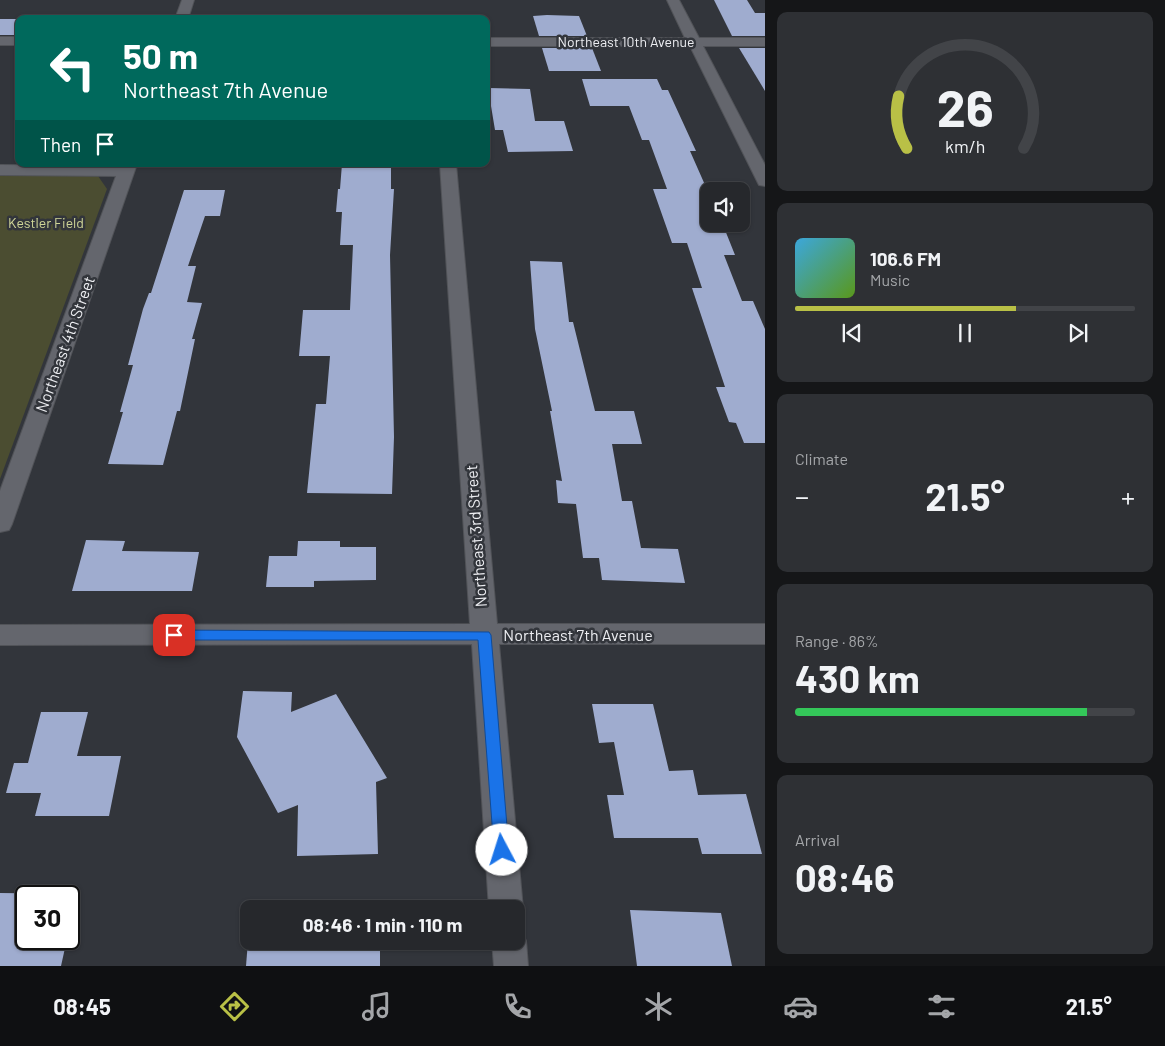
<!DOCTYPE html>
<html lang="en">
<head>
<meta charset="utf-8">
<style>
  body { margin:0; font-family:Barlow,sans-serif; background:#2e3034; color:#f1f3f6; height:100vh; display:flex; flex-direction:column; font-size:19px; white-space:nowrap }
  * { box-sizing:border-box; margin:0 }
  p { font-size:16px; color:#a4a6a9 }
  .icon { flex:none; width:28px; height:28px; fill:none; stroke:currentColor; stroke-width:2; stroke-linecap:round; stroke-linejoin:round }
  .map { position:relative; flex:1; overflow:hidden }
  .side { display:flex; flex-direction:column; gap:12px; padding:12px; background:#151618; width:400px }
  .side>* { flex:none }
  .guide { position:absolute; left:15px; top:15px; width:475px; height:152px; border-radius:10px; box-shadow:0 1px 4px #0004,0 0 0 1px #424448; background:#00695c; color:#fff; overflow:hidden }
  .fabs { position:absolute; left:700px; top:182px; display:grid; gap:10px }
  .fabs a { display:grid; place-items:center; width:50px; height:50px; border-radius:10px; background:#26282c; box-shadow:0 1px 4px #0004,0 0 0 1px #424448; font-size:25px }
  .speed { position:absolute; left:15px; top:885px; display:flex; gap:10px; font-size:25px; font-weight:700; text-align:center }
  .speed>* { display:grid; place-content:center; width:65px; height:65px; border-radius:50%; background:#26282c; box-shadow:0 1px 4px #0004,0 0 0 1px #424448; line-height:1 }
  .speed .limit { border:2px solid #111; border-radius:8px; background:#fff; color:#111 }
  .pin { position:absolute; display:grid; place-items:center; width:42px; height:42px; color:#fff; margin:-21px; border-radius:10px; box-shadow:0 2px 8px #0006 }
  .me { position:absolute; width:55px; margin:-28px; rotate:355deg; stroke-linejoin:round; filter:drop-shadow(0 0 4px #0008) }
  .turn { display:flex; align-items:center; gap:18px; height:105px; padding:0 25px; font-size:22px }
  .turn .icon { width:65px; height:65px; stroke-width:2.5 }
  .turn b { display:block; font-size:35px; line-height:42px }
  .then { display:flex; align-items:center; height:48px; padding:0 25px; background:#0003; gap:10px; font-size:19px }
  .big { font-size:38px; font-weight:700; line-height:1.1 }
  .side .tile { flex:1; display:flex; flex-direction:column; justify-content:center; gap:8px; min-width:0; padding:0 18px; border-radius:10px; background:#2e3034 }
  .side .dial { align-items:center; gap:0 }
  .dial svg { height:130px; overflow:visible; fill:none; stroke:#424448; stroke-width:7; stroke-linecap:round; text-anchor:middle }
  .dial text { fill:#f1f3f6; stroke:none }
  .song { display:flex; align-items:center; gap:15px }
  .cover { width:60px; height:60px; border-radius:8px; background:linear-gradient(135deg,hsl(200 70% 55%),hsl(90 70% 35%)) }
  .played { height:5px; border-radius:2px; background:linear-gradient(90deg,#b9c046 65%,#424448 65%) }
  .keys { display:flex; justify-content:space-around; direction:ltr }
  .heat { display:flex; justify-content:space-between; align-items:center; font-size:28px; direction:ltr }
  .charge { height:8px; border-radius:4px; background:linear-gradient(90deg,#34c759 86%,#424448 0) }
  .trip { position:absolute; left:240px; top:900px; width:285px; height:50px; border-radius:10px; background:#26282c; box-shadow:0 1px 4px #0004,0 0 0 1px #424448; font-weight:700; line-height:50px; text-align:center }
  .menu { display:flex; height:80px; justify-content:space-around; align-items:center; background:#0f1012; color:#a4a6a9 }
  .menu .icon { width:35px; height:35px }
  .menu .selected { color:#b9c046 }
  .menu b { font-size:22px; color:#f1f3f6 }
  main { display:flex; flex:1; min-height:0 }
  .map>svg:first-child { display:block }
  .green { fill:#4b4d31 }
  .building { fill:#9faccf }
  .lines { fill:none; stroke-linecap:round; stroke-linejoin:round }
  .street-casing { stroke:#515358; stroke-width:2 }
  .street { fill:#64666d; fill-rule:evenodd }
  .route { fill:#1a73e8; stroke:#114b97 }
  .labels { text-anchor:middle; stroke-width:5; stroke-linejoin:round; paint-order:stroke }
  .far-street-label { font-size:14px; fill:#edeef2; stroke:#32353b }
  .far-park-label { font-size:14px; fill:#d0d697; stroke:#32353b }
  .street-label { font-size:16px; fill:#edeef2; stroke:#32353b }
</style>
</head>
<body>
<main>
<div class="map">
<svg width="765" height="966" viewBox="0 0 765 966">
  <rect width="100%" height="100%" fill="#32353b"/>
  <path class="green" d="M0,176H98L107,189L0,479Z"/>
  <g class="building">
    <path d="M714,0H747L755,13H765V36H732Z"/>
    <path d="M547,15L579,16L587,36H539L533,16Z"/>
    <rect x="0" y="19" width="19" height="16"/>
    <path d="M542,48H592L601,71H549Z"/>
    <path d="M739,48H765V91Z"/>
    <path d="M582,79H657L662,90H668L696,151H690L709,194V229L725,230L735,255H724L742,301H753L765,329V443H744L736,423L729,422L716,387H725L692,288H702L687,243H672L653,189H667L649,140H642L629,106H590Z"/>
    <path d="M488,88L530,89L535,121H564L573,151L508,152L503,130H495Z"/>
    <path d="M342,164H391V189H394L390,255L394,437L392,494L307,493L316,404H326L330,356H299L303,310H350L353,245H340L342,212H336L338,189H340Z"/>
    <path d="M184,190H225L220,216H205L188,266H196L187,302L202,303L192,339H195L180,411H177L163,465L108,464L123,412H120L133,365H128L143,309L149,293H151Z"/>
    <path d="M530,261L562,262L569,322H573L595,411H634L642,444H612L622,501H632L641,548L678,549L685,583L602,580L599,558H583L576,504L558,503L556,480L562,481L550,411H552L535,329Z"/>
    <path d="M86,540L125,541L122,551L199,552L192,591H72Z"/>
    <path d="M298,541H340V547H376V580L314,581V587H266L269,556H297Z"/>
    <path d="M243,691L292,692L291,712L336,694L387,778L376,782L378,854L297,856L298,805L278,813L237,737Z"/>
    <path d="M592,704H653L669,771L693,770L698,795L746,794L762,854H702L698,838H614L607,795H624L614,742L599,743Z"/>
    <path d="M41,712H88L77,756H121L109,816H35L41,793H6L14,763H28Z"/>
    <path d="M0,893L77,894L69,929V896H26V939H67L61,966H0Z"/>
    <path d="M630,910L721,913L732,966H637Z"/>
    <path d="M248,941H380V966H246Z"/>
  </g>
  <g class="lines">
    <g class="street-casing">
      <g id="street">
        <path d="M182,0H194L188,19H175Z"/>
        <path d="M667,0H679L699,38H765V46H703L765,165V186L759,185L757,181L690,46H486V38H685Z"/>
        <rect x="0" y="37" width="19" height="8"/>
        <path d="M121,164H137L12,524L9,530L0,532V491L116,176L0,175V165L120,166Z"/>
        <path d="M440,164H456L497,624H765V644H499L523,909L516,920V909H489L472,644L0,645V625L470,624Z"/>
        <path d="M516,928L521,930L526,941L528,966H494L492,941H516Z"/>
      </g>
    </g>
    <use href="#street" class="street"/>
  </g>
  <path class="route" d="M174,630L489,632L491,635L509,850L507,855L502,857L496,855L494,850L478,640H174L170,638L168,635L170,632Z"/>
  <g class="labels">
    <g class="far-street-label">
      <text x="626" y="47">Northeast 10th Avenue</text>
    </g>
    <g class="far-park-label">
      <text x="46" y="228">Kestler Field</text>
    </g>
    <g class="street-label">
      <text transform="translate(65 344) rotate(-70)" y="6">Northeast 4th Street</text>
      <text transform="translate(476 536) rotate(-94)" y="6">Northeast 3rd Street</text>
      <text x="578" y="641">Northeast 7th Avenue</text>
    </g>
  </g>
</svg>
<div class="fabs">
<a><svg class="icon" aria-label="sound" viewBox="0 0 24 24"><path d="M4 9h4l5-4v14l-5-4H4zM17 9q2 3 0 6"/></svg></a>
</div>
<div class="speed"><div class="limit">30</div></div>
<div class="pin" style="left:174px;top:635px;background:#d93025"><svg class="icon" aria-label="arrive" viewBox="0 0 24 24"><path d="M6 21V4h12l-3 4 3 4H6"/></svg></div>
<svg class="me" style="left:502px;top:850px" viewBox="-20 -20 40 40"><circle r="19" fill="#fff"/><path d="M0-13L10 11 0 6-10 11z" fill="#1a73e8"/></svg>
<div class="trip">08:46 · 1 min · 110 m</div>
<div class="guide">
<div class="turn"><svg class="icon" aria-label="left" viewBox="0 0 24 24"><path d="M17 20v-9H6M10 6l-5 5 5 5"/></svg><div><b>50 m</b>Northeast 7th Avenue</div></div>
<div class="then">Then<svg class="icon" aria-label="arrive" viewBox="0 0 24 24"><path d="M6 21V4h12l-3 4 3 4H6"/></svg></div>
</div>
</div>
<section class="side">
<div class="tile dial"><svg viewBox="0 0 100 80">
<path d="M14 69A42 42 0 1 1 86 69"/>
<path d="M14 69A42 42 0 0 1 9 37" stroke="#b9c046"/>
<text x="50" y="56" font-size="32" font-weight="700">26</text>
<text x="50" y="72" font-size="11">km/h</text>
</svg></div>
<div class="tile">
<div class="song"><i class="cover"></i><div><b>106.6 FM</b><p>Music</p></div></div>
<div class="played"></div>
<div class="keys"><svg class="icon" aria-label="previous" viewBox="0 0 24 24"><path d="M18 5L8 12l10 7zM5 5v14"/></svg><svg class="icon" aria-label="pause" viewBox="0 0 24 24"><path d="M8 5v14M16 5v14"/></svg><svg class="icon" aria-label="next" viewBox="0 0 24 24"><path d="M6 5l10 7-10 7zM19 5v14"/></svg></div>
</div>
<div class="tile"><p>Climate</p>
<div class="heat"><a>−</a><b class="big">21.5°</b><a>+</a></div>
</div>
<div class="tile"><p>Range · 86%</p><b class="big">430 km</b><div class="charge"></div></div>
<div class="tile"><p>Arrival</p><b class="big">08:46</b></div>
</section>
</main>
<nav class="menu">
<b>08:45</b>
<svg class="icon selected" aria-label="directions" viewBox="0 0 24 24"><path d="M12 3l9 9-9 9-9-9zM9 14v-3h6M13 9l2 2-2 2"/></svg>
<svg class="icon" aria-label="music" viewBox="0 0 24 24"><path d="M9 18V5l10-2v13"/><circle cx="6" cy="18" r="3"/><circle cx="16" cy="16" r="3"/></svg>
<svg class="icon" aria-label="phone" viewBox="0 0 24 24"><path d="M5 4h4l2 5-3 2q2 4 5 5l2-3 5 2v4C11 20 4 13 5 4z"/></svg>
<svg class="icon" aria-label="climate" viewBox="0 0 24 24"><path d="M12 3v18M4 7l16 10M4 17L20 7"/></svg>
<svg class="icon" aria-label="car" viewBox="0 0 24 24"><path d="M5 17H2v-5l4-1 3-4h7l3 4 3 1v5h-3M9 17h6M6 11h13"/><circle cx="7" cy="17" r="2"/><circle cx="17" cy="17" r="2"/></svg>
<svg class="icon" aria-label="filters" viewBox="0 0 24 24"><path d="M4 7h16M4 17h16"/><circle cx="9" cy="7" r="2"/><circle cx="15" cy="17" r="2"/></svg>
<b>21.5°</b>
</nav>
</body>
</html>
